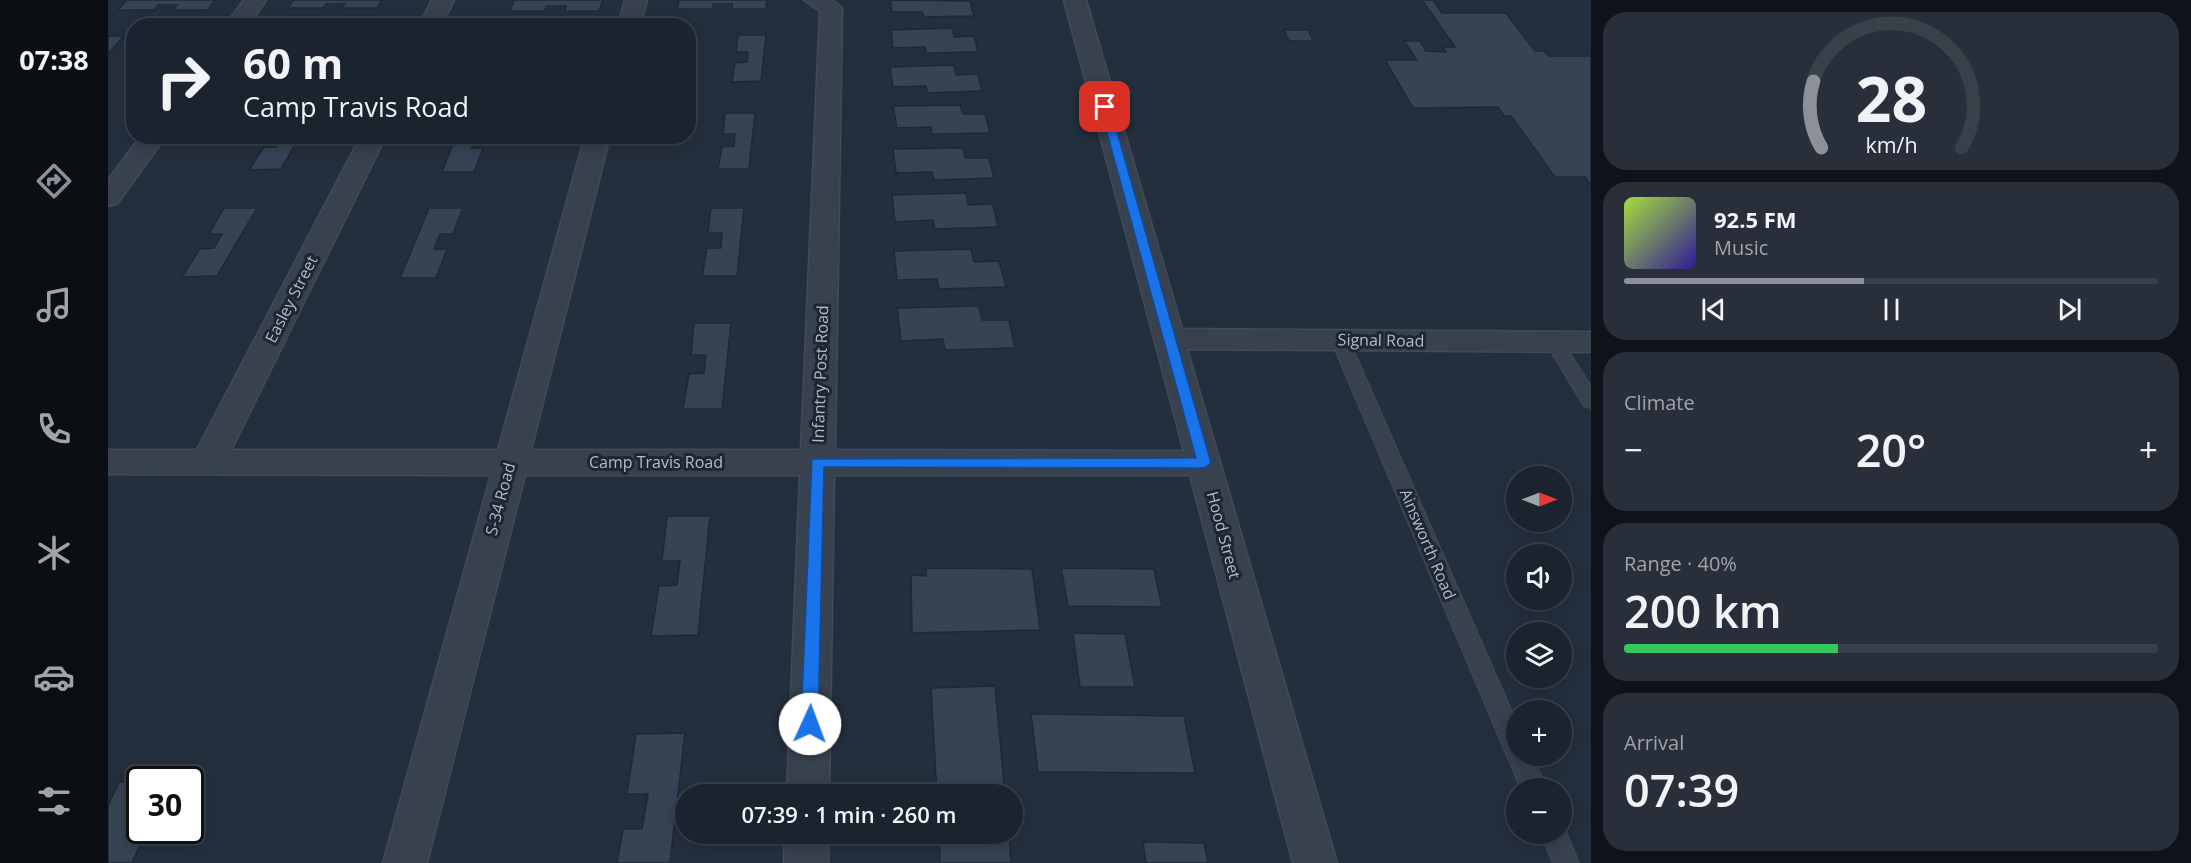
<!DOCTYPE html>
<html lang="en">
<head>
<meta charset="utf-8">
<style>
  body { margin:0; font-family:"Open Sans",sans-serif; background:#282f3a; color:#f1f3f6; height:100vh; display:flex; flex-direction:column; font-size:22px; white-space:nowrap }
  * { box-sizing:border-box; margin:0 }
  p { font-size:20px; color:#a0a4aa }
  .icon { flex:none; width:33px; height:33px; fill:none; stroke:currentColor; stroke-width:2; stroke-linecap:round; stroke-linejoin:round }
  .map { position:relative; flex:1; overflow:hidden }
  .panel { display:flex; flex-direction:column; gap:12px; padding:12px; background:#0f1319; width:600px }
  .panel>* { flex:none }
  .banner { position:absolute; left:18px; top:18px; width:570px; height:126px; border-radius:24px; box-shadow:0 3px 15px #0003,0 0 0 2px #39404a; background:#1b232e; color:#f1f3f6; overflow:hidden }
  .needle { width:39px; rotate:90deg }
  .controls { position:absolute; left:1398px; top:466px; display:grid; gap:12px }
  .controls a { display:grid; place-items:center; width:66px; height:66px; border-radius:50%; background:#1b232e; box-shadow:0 3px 15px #0003,0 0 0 2px #39404a; font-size:30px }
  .speed { position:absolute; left:18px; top:766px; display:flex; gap:12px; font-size:30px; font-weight:700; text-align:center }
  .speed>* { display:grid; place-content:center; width:78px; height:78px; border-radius:50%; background:#1b232e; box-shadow:0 3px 15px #0003,0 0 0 2px #39404a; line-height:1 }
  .speed .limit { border:3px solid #111; border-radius:9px; background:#fff; color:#111 }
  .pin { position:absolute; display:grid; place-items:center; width:51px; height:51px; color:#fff; margin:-26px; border-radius:12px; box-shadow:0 3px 9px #0006 }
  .me { position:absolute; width:66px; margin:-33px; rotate:2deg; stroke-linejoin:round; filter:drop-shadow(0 0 4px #0008) }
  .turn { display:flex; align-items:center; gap:21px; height:126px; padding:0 18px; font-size:27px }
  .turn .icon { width:78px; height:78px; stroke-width:2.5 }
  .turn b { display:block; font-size:42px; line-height:51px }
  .big { font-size:45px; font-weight:600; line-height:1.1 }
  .panel .card { flex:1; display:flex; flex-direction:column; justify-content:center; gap:9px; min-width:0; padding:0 21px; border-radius:24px; background:#282f3a }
  .panel .dial { align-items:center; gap:0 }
  .dial svg { height:156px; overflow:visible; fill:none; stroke:#39404a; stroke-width:7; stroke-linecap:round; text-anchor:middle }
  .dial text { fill:#f1f3f6; stroke:none }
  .song { display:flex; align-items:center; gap:18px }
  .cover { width:72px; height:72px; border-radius:9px; background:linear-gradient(135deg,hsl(80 70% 55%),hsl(250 70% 35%)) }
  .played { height:6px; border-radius:3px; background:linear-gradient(90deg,#8c9099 45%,#39404a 45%) }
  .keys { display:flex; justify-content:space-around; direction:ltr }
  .heat { display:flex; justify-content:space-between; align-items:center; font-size:33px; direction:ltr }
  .charge { height:9px; border-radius:4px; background:linear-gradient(90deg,#34c759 40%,#39404a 0) }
  .trip { position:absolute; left:567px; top:784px; width:348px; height:60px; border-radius:30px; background:#1b232e; box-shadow:0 3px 15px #0003,0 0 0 2px #39404a; font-weight:600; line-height:60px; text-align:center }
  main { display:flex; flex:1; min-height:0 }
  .menu { display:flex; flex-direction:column; width:108px; justify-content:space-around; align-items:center; background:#0b0e12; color:#a0a4aa }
  .menu .icon { width:42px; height:42px }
  .menu .active { color:#8c9099 }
  .menu b { font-size:27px; color:#f1f3f6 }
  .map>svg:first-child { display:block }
  .building { fill:#364354; stroke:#1f2835; stroke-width:1.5 }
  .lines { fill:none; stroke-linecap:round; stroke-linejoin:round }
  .service-casing { stroke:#414a57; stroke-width:2 }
  .minor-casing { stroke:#414a57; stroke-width:3 }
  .service { fill:#38414e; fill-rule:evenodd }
  .minor { fill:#38414e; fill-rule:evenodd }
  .route { fill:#1a73e8; stroke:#114b97; stroke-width:1.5 }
  .labels { text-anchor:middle; stroke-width:6; stroke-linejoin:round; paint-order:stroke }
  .street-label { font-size:16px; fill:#b4bcc9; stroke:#1d2633 }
</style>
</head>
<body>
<main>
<nav class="menu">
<b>07:38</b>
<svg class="icon active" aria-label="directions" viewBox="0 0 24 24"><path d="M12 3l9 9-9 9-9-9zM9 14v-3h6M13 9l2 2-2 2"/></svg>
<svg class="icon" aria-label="music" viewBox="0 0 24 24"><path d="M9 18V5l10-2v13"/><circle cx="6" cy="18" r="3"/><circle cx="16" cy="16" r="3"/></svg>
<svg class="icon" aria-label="phone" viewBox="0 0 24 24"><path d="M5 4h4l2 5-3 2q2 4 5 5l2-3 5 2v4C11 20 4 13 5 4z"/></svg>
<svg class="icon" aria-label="climate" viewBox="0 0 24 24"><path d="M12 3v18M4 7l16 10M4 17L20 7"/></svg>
<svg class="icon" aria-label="car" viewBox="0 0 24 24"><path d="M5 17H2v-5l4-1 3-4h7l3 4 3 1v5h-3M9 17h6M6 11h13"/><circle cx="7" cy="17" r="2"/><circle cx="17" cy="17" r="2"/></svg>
<svg class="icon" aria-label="filters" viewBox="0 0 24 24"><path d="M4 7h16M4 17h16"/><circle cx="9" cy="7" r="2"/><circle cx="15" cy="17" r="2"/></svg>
</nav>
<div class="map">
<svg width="1483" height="863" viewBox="0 0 1483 863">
  <rect width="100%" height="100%" fill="#242f3e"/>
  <g class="building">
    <path d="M19,0H107L100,10H65L69,5H50L46,10H10Z"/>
    <path d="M185,0H274L269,8H234L237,4H218L215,8H180Z"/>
    <path d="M406,0H495L491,11H457L458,6H439L437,11H402Z"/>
    <path d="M571,0H659L658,9H624V4H605L604,9H569Z"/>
    <path d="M782,0L862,1L866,16L816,17L814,12H784Z"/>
    <path d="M1314,0H1325L1334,13H1398L1427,51H1436L1441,56H1483V185L1477,177H1447L1403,116H1396L1390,107L1305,108L1277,60H1309L1296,41H1312L1318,51L1338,52L1334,47H1347Z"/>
    <path d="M844,28L846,37L866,36L870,52L818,53L817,47L785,48L783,30Z"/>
    <path d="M1176,30H1200L1205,41H1181Z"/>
    <path d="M630,35H658L653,81L624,82L627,63L639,62L640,52H628Z"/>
    <path d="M0,36H16L0,54Z"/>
    <path d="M846,65L848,75L870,74L874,91L819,93L818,86L785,87L782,67Z"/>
    <path d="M852,105L855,114H877L882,133L824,134L823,127L789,128L785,106Z"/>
    <path d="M617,113H647L641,169H610L614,147L626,146L627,134H615Z"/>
    <path d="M174,136H192L173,169L141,170L156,147H169Z"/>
    <path d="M348,136H368L363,148H375L366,172H334Z"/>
    <path d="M855,148L857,158H881L886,178L826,180L824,172L788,173L785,149Z"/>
    <path d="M858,193L860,205L885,204L890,227L827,229L825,220L787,222L784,195Z"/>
    <path d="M116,208H149L109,276L74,277L92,249L106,248L114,234H101Z"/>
    <path d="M321,208H355L345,234H332L326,249H339L328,278H292Z"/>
    <path d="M603,208H636L629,276H594L599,248H613L614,233H600Z"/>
    <path d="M863,249L866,262L891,261L898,287L831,289L829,279L789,280L786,251Z"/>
    <path d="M871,306L874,320H901L907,348L837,350L835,339L793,341L789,308Z"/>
    <path d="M586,323H623L614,409H575L581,374L596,373L598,355H583Z"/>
    <path d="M559,516H602L590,635L543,636L551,586L569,585L572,561H554Z"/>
    <path d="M818,568L924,569L932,630L804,633L803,575L818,576Z"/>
    <path d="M953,568L1046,569L1054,607L960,606Z"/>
    <path d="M965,633L1017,634L1027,687H972Z"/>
    <path d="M887,686L897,795H829L823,688Z"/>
    <path d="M923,714L1076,716L1087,773L930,772Z"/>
    <path d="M577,733L562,863H509L515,829H534L540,794H519L528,734Z"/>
    <path d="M11,782H32V831H38L24,863H0V806Z"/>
    <path d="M831,834H901L903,863H832Z"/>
    <path d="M1035,842L1096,843L1100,863H1038Z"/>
  </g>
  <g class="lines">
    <g class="service-casing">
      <g id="service">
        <path d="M1232,334L1241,340L1408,721V756H1424L1439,789H1413L1223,340Z"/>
        <path d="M1446,336L1452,338L1483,386V408L1476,406L1437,342Z"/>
        <path d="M1454,825H1455L1471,863H1445L1433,834H1454Z"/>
      </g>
    </g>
    <g class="minor-casing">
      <g id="minor">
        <path d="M136,0H158L140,26H117Z"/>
        <path d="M324,0H346L333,26H311Z"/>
        <path d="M517,0H539L532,26H510Z"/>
        <path d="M696,0H724L734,8L727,450L1076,451L956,0H978L1074,329L1483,332V352L1079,349L1229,863H1185L1082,475H726L721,795H679L692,475H417L319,863H275L383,475L0,474V450H89L253,136H278L123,450H390L477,136H502L423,450H693L712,11Z"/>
        <path d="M33,136H58L9,204L0,206V180Z"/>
        <path d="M677,834H721L720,863H676Z"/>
      </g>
    </g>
    <use href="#service" class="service"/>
    <use href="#minor" class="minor"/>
  </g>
  <path class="route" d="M997,104L1002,107L1103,463L1096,468L716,467L710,724L708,729L702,731L696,729L693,724L704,459L1088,458L992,107Z"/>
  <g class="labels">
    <g class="street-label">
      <text transform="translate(183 299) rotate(-63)" y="6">Easley Street</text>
      <text transform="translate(1273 340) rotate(1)" y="6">Signal Road</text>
      <text transform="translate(712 374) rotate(-88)" y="6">Infantry Post Road</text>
      <text x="548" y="468">Camp Travis Road</text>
      <text transform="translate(392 499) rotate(-75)" y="6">S-34 Road</text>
      <text transform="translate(1116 535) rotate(75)" y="6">Hood Street</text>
      <text transform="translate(1320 544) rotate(67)" y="6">Ainsworth Road</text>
    </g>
  </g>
</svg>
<div class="controls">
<a><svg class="needle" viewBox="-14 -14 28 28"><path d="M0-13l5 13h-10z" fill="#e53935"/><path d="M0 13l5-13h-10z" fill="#a0a4aa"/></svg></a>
<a><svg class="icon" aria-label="sound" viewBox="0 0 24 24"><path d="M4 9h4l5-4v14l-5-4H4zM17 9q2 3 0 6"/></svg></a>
<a><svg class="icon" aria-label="layers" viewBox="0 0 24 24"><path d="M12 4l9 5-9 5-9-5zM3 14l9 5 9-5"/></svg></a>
<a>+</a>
<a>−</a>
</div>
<div class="speed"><div class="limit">30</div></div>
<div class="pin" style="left:997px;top:107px;background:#d93025"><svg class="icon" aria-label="arrive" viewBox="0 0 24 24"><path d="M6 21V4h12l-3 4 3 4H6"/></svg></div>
<svg class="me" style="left:702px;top:724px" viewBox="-20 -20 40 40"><circle r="19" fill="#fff"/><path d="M0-13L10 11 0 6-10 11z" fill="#1a73e8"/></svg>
<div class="trip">07:39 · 1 min · 260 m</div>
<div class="banner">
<div class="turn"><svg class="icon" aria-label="right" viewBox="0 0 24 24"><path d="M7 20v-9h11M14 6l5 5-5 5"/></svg><div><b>60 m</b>Camp Travis Road</div></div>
</div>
</div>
<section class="panel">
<div class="card dial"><svg viewBox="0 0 100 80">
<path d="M14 69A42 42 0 1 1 86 69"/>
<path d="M14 69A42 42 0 0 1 10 35" stroke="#8c9099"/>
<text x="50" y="56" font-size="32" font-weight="700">28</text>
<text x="50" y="72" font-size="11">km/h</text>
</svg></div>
<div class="card">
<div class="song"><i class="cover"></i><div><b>92.5 FM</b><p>Music</p></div></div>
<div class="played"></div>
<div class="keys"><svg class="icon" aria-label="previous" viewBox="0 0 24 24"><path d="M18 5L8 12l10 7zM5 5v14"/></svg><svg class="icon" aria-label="pause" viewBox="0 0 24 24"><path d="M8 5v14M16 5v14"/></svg><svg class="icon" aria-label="next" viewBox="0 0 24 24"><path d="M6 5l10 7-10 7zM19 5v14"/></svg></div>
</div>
<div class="card"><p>Climate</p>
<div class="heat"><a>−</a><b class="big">20°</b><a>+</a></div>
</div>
<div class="card"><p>Range · 40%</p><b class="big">200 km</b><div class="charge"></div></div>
<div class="card"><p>Arrival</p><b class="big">07:39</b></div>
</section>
</main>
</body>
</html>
